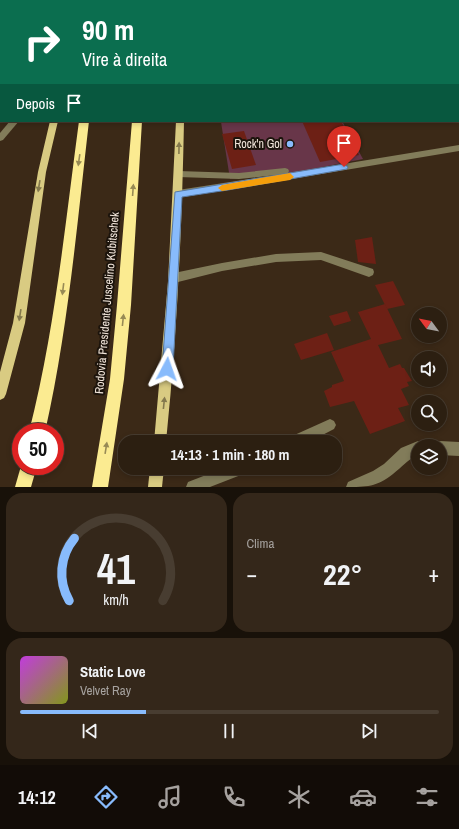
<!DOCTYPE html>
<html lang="pt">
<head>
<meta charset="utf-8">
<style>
  body { margin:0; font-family:"Archivo Narrow",sans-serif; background:#34271a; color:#f1f3f6; height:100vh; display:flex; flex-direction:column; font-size:15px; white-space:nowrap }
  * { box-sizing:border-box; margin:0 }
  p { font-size:13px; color:#a6a29f }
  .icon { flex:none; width:22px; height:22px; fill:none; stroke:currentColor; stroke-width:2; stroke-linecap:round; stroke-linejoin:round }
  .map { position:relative; height:487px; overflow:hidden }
  .details { display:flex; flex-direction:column; gap:6px; padding:6px; background:#181109; flex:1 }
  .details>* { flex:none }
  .top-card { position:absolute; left:0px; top:0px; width:459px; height:122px; box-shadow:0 2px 6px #0003,0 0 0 1px #483d31; background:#0b6e4f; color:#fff; overflow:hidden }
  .needle { width:26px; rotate:302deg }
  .fabs { position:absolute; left:411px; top:307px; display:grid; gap:8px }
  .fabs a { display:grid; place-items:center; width:36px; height:36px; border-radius:50%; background:#2c1f11; box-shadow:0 2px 6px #0003,0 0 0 1px #483d31; font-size:20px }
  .speed { position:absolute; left:12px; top:423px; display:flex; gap:8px; font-size:20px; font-weight:700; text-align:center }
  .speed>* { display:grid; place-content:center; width:52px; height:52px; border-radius:50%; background:#2c1f11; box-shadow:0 2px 6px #0003,0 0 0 1px #483d31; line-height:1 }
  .speed .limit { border:6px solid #d22; background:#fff; color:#111 }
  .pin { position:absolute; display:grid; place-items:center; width:34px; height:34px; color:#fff; margin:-41px -17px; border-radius:50% 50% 50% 0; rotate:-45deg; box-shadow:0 0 4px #0007 }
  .pin .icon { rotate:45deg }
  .me { position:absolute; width:44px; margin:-22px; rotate:4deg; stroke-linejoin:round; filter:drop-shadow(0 0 3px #0008) }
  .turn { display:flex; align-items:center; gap:14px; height:84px; padding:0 16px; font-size:18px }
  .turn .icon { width:52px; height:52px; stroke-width:2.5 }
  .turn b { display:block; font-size:28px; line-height:34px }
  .then { display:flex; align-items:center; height:38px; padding:0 16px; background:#0003; gap:8px; font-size:15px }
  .big { font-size:30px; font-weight:700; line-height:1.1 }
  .details .tile { flex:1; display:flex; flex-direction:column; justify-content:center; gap:6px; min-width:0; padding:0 14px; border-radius:16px; background:#34271a }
  .details .dial { align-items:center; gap:0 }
  .dial svg { height:104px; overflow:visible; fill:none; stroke:#483d31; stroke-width:7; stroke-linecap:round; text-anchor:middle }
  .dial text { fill:#f1f3f6; stroke:none }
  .song { display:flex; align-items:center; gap:12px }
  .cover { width:48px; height:48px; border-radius:6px; background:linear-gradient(135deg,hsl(290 70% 55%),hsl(70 70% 35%)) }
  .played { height:4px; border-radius:2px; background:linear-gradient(90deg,#88bbfc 30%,#483d31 30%) }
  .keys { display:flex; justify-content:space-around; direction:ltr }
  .heat { display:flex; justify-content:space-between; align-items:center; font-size:22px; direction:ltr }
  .details .tiles { flex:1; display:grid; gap:6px; grid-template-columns:1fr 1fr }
  .tile:last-child { grid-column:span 2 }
  .trip { position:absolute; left:118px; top:435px; width:224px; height:40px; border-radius:16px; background:#2c1f11; box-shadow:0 2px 6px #0003,0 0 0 1px #483d31; font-weight:700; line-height:40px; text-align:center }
  .tabs { display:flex; height:64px; justify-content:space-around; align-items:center; background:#120c07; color:#a6a29f }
  .tabs .icon { width:28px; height:28px }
  .tabs .on { color:#88bbfc }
  .tabs b { font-size:18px; color:#f1f3f6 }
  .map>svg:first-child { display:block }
  .green { fill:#683649 }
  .building { fill:#6d2015 }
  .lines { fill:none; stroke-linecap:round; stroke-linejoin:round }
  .minor { fill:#827c5a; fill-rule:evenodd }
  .major { fill:#d9cb82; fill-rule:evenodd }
  .highway { fill:#fbeb91; fill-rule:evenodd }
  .oneway { fill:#84794d }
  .oneway2 { fill:#978a55 }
  .route { fill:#88bbfc; stroke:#587aa4 }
  .slow { fill:#f59e0b }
  .poi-dot { fill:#88bbfc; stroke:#1c140c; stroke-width:1.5 }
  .labels { text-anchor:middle; stroke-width:4; stroke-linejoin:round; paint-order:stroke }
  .poi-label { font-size:12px; fill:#f2e6db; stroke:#1c140c; text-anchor:end }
  .street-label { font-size:12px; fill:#f2e6db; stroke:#1c140c }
</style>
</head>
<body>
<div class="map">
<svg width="459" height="487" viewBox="0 0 459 487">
  <rect width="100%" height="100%" fill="#3b2917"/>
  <path class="green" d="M228,121H342L363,159L293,173L230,179L221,122Z"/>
  <g class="building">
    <path d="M302,121H341L359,155L320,162Z"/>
    <path d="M244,131L256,165L232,169L222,134Z"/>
    <path d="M372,237L376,264L358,262L355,240Z"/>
    <path d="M393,281L405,305L387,309L375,285Z"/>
    <path d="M385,304L402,339L378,345L389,368L400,364L402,368H404L412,381L407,382L409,386L401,389L409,405L398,408L405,421L370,434L354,401L330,407L324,391L332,387V385L344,381L331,352L371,339L358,312Z"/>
    <path d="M347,311L351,321L334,326L329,316Z"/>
    <path d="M327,333L334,350L301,360L294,344Z"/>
  </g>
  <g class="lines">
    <g class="minor">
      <rect x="2" y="0" width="6" height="1"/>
      <path d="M0,10H1L0,17Z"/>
      <path d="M10,121H19L3,140L0,141V133Z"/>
      <path d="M459,145V151L213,192L178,198L173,194L178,190L276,175L239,179L178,177L174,174L178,171L239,173L285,168L288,169L289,171L288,173Z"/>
      <path d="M321,252L373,269L374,272L373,275L369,277L321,260L276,262L222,271L174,283L170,281L169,278L170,275L174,273L222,263L276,254Z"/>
      <path d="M330,419L334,421L336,425L334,429L309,442H289L290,437Z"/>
      <path d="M418,441L423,443L424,446H418V455C408,459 402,467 393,474C377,487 366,487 346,487L348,482L373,471L384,464L401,448Z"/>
      <path d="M440,441L459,442V456L440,455V446H434L435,443Z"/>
      <path d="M224,468H248L246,473L210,487H186L188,482Z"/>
    </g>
    <g class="major">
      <rect x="77" y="0" width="6" height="1"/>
      <path d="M50,121H58L46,172L25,323L6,394L4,398L0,400V372L13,323L38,172Z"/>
      <path d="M176,121H184C182,228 177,335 166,442H154L168,282Z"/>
      <path d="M150,468H164L162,487H148Z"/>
    </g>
    <g class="highway">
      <rect x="100" y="0" width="8" height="1"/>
      <rect x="144" y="0" width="8" height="1"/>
      <path d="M178,0H186L177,1Z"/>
      <path d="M79,121H89C77,225 68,330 45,432H29C55,330 65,225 79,121Z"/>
      <path d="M132,121H142L131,305L124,379L108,487H92L110,379L117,305Z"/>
      <path d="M21,466H37L31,487H15Z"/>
    </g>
  </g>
  <defs><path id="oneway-solid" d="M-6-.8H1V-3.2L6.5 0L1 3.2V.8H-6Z"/></defs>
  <g class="oneway">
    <use href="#oneway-solid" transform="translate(179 148) rotate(-89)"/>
    <use href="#oneway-solid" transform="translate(39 186) rotate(99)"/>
    <use href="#oneway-solid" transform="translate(20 315) rotate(99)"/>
    <use href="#oneway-solid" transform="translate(164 403) rotate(-84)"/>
  </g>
  <g class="oneway2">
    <use href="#oneway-solid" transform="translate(79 160) rotate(98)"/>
    <use href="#oneway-solid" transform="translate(133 190) rotate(-86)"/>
    <use href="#oneway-solid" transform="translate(63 289) rotate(97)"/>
    <use href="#oneway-solid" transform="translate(123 320) rotate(-84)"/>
    <use href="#oneway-solid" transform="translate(106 448) rotate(-81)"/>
  </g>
  <path class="route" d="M344,164L348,167L347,169L228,190L182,197L173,369L171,372L167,374L164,372L162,369L175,192Z"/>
  <path class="slow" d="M290,173L294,177L290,180L222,191L218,188L222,185Z"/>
  <circle class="poi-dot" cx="290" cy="144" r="4"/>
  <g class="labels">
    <g class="poi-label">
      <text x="282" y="148">Rock'n Gol</text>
    </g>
    <g class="street-label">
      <text transform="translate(107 303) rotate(-85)" y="4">Rodovia Presidente Juscelino Kubitschek</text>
    </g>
  </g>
</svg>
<div class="fabs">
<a><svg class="needle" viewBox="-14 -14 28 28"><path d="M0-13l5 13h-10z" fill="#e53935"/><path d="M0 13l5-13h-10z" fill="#a6a29f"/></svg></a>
<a><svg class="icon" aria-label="sound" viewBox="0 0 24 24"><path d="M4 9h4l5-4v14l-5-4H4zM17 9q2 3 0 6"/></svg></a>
<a><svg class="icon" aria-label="search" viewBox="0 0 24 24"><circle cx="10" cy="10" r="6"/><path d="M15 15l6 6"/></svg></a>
<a><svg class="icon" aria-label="layers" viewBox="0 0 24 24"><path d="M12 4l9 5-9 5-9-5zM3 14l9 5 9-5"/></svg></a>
</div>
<div class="speed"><div class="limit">50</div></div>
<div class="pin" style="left:344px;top:167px;background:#d93025"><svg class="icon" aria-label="arrive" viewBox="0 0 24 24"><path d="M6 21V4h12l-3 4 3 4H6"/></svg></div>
<svg class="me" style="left:167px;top:369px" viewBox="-20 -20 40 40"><path d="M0-17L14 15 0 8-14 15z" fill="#88bbfc" stroke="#fff" stroke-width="4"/></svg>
<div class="trip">14:13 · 1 min · 180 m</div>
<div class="top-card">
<div class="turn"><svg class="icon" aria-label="right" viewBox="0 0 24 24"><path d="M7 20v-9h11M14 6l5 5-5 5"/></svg><div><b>90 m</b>Vire à direita</div></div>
<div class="then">Depois<svg class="icon" aria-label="arrive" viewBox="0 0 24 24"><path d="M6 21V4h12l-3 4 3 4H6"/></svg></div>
</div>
</div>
<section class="details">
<div class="tiles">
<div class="tile dial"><svg viewBox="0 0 100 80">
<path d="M14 69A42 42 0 1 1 86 69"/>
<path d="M14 69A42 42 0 0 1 18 21" stroke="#88bbfc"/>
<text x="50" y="56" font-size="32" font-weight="700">41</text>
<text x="50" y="72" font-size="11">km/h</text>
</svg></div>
<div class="tile"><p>Clima</p>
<div class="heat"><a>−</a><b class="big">22°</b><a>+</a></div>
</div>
<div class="tile">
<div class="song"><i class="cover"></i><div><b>Static Love</b><p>Velvet Ray</p></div></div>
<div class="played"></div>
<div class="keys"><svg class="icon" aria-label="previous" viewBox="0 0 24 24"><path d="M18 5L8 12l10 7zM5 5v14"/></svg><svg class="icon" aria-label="pause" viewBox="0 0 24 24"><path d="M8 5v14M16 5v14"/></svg><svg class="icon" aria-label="next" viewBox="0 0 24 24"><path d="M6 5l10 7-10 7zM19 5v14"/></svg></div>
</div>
</div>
</section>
<nav class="tabs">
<b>14:12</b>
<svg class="icon on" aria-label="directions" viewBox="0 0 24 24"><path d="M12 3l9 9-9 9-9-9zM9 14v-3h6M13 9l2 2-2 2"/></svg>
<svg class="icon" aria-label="music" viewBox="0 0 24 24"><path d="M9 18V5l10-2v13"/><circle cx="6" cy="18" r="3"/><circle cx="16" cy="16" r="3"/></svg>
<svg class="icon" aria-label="phone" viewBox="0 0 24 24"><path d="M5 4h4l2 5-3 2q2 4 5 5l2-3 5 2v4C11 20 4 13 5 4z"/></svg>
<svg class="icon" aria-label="climate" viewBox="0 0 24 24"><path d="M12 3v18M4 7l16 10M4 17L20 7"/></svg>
<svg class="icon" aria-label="car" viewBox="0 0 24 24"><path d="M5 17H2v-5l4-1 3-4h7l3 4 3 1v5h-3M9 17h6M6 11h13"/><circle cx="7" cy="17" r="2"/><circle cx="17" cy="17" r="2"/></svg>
<svg class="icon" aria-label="filters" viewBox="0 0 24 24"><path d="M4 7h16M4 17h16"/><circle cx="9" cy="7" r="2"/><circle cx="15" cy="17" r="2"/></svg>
</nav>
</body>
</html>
